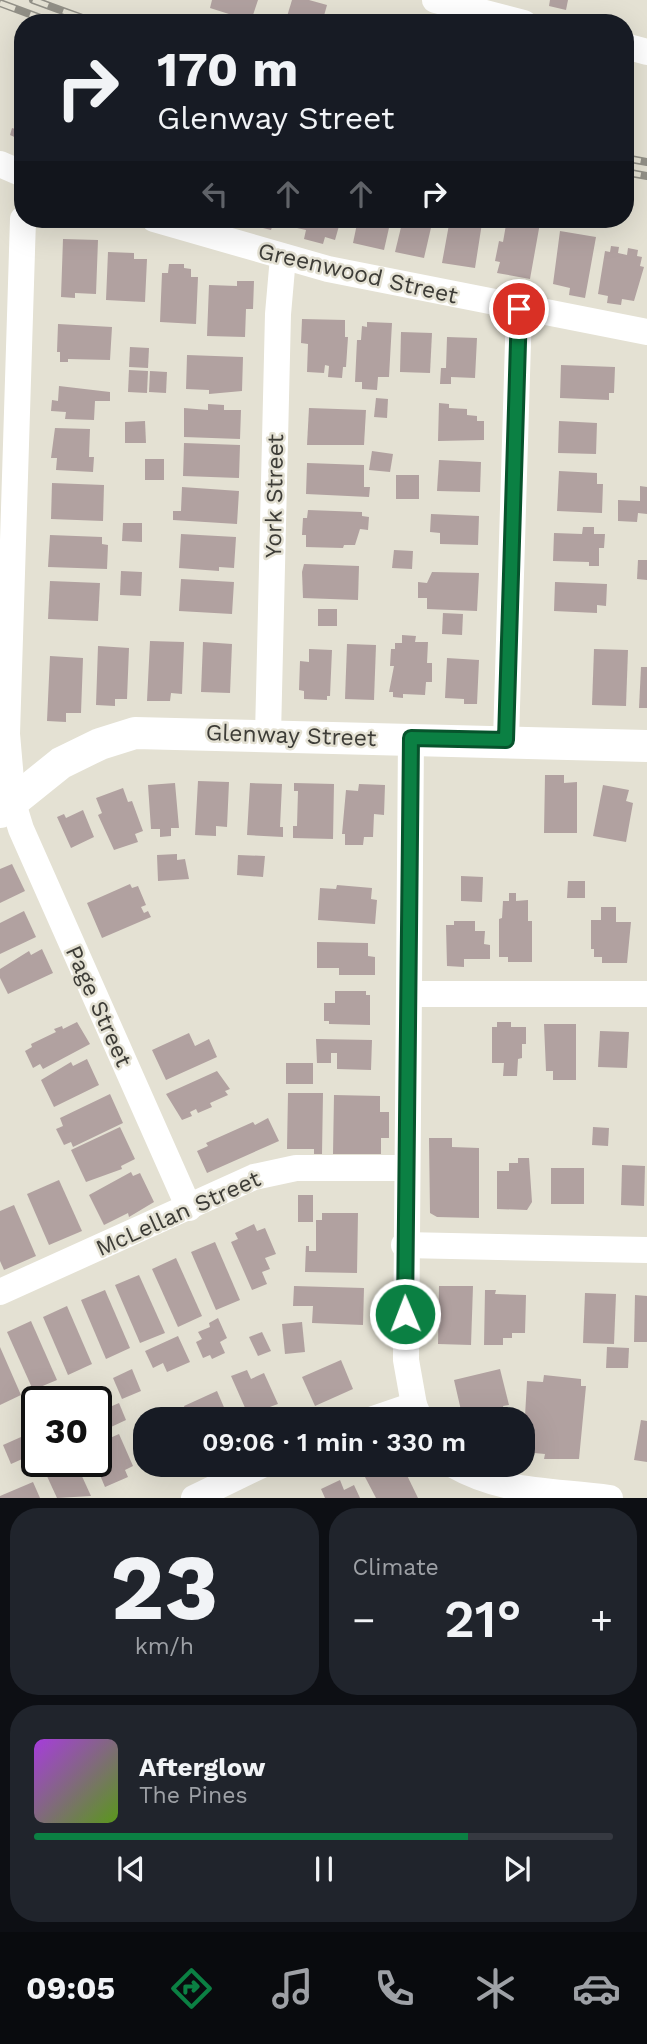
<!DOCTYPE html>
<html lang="en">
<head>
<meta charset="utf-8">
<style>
  body { margin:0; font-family:"Work Sans",sans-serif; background:#20242c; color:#f1f3f6; height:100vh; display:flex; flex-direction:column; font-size:26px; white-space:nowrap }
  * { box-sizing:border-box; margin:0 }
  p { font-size:23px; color:#9ea1a6 }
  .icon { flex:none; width:38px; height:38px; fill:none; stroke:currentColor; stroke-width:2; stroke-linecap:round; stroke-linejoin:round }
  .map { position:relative; height:1498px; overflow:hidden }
  .side { display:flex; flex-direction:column; gap:10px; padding:10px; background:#0d0f14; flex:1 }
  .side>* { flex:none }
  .banner { position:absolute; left:14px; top:14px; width:620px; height:214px; border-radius:28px; box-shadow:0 7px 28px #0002; background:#171b24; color:#f1f3f6; overflow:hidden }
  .speed { position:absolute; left:21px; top:1386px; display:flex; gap:14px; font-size:35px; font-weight:700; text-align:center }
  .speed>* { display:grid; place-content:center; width:91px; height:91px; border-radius:50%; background:#171b24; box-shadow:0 7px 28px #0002; line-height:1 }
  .speed .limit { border:4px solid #111; border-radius:10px; background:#fff; color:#111 }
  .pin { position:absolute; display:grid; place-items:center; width:60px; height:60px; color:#fff; margin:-30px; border:4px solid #fff; border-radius:50%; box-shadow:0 2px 7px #0007 }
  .me { position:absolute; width:77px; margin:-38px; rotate:359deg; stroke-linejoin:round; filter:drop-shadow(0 0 5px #0008) }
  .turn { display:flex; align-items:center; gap:24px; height:147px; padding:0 28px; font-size:32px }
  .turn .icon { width:91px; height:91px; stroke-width:2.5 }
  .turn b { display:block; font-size:49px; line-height:60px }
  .lanes { display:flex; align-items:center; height:66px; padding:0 28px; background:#0003; justify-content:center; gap:35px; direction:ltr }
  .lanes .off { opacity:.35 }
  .big { font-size:52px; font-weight:600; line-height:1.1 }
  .side .card { flex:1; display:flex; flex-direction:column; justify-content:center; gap:10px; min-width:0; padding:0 24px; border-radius:28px; background:#20242c }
  .side .dial { align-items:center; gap:0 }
  .dial b { font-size:91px; line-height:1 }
  .song { display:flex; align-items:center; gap:21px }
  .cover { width:84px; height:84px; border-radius:10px; background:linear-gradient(135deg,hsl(280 70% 55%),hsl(90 70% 35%)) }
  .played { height:7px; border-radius:4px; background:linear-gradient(90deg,#0b8043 75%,#363941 75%) }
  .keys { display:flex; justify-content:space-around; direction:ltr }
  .heat { display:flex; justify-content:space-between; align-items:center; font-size:38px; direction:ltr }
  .side .tiles { flex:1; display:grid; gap:10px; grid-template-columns:1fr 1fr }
  .card:last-child { grid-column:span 2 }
  .trip { position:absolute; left:133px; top:1407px; width:402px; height:70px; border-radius:28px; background:#171b24; box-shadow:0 7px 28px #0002; font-weight:600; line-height:70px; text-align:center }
  .tab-bar { display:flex; height:112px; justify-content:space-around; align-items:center; background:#090b0e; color:#9ea1a6 }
  .tab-bar .icon { width:49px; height:49px }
  .tab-bar .selected { color:#0b8043 }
  .tab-bar b { font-size:32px; color:#f1f3f6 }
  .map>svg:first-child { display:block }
  .building { fill:#b1a1a0 }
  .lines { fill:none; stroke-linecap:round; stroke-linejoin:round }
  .minor { stroke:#fff; stroke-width:26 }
  .tertiary { stroke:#fff; stroke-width:32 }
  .rail-casing { stroke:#929087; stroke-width:8 }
  .rail { stroke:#e4e1d3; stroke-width:5; stroke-dasharray:16; stroke-linecap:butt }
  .route-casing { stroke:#07532c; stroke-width:18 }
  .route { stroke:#0b8043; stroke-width:12 }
  .labels { text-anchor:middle; stroke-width:5; stroke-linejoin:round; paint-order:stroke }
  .street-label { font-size:23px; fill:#3d3c37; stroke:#e4e1d3 }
</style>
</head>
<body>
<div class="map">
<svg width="647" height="1498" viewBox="0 0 647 1498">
  <rect width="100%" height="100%" fill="#e4e1d3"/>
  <g class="building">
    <path d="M212,0H258L251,21L210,8Z"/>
    <path d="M292,0H309L327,5L322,23H285Z"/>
    <path d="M550,0H568L566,10L549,6Z"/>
    <path d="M358,15L385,22V23H356Z"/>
    <path d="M23,105V141L10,135L12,128L15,129L18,109L21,110Z"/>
    <path d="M257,219H283L281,226L273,224L271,230L255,226Z"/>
    <path d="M300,219L304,220L341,219L335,240L325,237L323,244L304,239L306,230L297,228Z"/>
    <path d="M358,219H391L384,250L353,243Z"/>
    <path d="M403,219H433L424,258L395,252Z"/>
    <path d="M450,219H478L477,222L482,223L475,268L442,263Z"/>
    <path d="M507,219L540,223L530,279L497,273L500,262L495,261L499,241L503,242Z"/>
    <path d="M560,231L596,237L585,298L569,295L570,288L553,284Z"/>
    <path d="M63,239L98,240L96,294L75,293V298L61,297Z"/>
    <path d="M611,246L619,247L618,253L627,255L628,248L638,250L637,256L642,257L640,266L644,267L634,301L622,299L621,305L607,303L608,296L598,294L605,251L610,252Z"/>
    <path d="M108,252L134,253V259H147L145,302L106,300Z"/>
    <path d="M169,264H184V268L191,269V277H198L196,324L160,322L162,273H168Z"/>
    <path d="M237,281H254L253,309H246L245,337L207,336L209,285L237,286Z"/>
    <path d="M302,319L345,320V337H348L346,367H343L342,378L328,377L329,366L325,365L324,373L307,372L308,344L301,343Z"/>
    <path d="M367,322L392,323L389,377H378L377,390L362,389V382H355L357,340H361L362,326L367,327Z"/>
    <path d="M58,324L112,327L110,360L68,359V362H60V352H57Z"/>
    <path d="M401,332L432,333L430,373L400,372Z"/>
    <path d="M447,337L477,338L475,378L451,377V384H440L441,368H446Z"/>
    <path d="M130,347L149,348L148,368L129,367Z"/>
    <path d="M187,355L243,357L242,391L209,394V390L186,389Z"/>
    <path d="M561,365L615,367L614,393H609V400L560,398Z"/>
    <path d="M129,370L148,371L147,393L128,392Z"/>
    <path d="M150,371L167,372L166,393L149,392Z"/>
    <path d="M59,386L110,392V401H95L94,420L65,419L66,412L51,411L52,400L58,401Z"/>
    <path d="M376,398L388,399L387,418L374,417Z"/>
    <path d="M439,403L449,404V408L467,409V415L477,416V421H484V440L438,441Z"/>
    <path d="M208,404L224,405V410H241L240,439L184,437V408L208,410Z"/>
    <path d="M309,408L366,410L364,445H307Z"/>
    <path d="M145,421L146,443H125V422Z"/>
    <path d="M559,421L597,423L596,454L558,453Z"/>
    <path d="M55,428L90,429L89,457H94L93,472L56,470L57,458H51Z"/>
    <path d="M184,443L240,445L239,478L183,476Z"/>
    <path d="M372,451L393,454L390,472L369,470Z"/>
    <rect x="145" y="459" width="19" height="21"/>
    <path d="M439,460L481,462L480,492L437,491Z"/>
    <path d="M307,463L364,465V487H370L369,497L306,494Z"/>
    <path d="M559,471L597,473V484H603L602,513L557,511Z"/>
    <rect x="396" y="475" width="23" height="24"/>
    <path d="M52,483L104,485L103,521L51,519Z"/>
    <path d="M640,486L647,487V514L638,513L637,522L618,521V500L640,501Z"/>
    <path d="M182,487L239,491L237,524L173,520V511H181Z"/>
    <path d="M308,510L362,512V516L369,517L368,530L360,529L355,545H344L343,548L306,547V535H302L303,518H307Z"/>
    <path d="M431,514L479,516L478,545L440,544V533L430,532Z"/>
    <path d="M123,523H142V542L122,541Z"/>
    <path d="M583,527H594V534H605L604,548H599V566H589V562L553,561L554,533L582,534Z"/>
    <path d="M181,534L236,537L234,568L219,567V571L179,568Z"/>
    <path d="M50,535L102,537V544L108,545L107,569L48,567Z"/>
    <path d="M394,550L413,551L412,569L392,568Z"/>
    <path d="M638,560H647V580L637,579Z"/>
    <path d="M304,564L359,566L358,600L303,598L302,572Z"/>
    <path d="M121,571L142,572L141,596L120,595Z"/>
    <path d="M432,572L479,573L477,611L427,609V598H418V582L427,583Z"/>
    <path d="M181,579L234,582L232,614L179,611Z"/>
    <path d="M50,581L100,583L98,621L48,619Z"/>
    <path d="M555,582L607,584L606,606L597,605V613L554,611Z"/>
    <rect x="318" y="609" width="19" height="17"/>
    <path d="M443,613L463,614L462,635L442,634Z"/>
    <path d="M402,635L416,636L415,642H428L427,663H432V682H426L425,695L403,694V698L393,697V692H389L394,666H390L391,649H395V643H402Z"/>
    <path d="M150,641L184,642L182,694L171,693L170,701H147Z"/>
    <path d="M203,642L232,644L230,693L201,692Z"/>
    <path d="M347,644L376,645L374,700L345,699Z"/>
    <path d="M98,646L129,648L127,699H115V706L96,705Z"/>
    <path d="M309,649L332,650L330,696H327V700L304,699V691L299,690L300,661L309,662Z"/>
    <path d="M594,649L628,650L626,706L592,705Z"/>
    <path d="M50,656L83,658L81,713H66V722L47,721Z"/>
    <path d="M447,658L479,660L477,704H464V699L445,698Z"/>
    <path d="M641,667H647V708H639Z"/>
    <path d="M545,775H564V783L577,782V833H544Z"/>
    <path d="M198,781L229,782L227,827L216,826V836L195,835Z"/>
    <path d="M175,783L179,828H171V836L160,837V829H151L148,785Z"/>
    <path d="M250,783L282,784L280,827H283V837L247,835Z"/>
    <path d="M294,783L334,784L333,839L293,838V826H297L298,791H294Z"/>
    <path d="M359,784L385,785L384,815L374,814L373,837H364L363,845H345V834H342L346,790L358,791Z"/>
    <path d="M603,785L629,790L626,801L633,803L626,842L593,836Z"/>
    <path d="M123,788L128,802L132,801L143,831L135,834L138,842L114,850L98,815L102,813L96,798Z"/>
    <path d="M83,810L94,837L71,848L57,817L64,814L66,818Z"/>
    <path d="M177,854V860L185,859L189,879L158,881L157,855Z"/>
    <path d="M238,855L265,856L263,877L237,875Z"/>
    <path d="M12,864L25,891L0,903V869Z"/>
    <path d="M461,876L483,877L482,902L461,901Z"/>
    <path d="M568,881H585V898H567Z"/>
    <path d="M130,884L132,888L138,886L146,905L141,907L144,913L148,911L151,917L102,938L87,903Z"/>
    <path d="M337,885L372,888L371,899L377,900L375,924L318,920L320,888L336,889Z"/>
    <path d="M509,893H516V901L528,900V921H532V962H508V957H499V919L502,918L503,901H509Z"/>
    <path d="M601,907H616V922H631L627,963H602V957H594V949H591V920H601Z"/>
    <path d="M24,911L36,937L0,954V923Z"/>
    <path d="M454,921H475V931H485L484,944L490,945V959H464V967L447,966L446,925H454Z"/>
    <path d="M317,942L368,943V956L375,957V975H339V968H317Z"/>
    <path d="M42,949L53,973L8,994L0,978V969L29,951L31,955Z"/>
    <path d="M335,991H366V995H370V1025L329,1024V1021H324V1003H335Z"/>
    <path d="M77,1022L90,1044L43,1069L40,1064L33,1068L25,1051L32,1047L31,1044L56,1032L54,1029L62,1026L63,1029Z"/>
    <path d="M497,1022H511V1027H526V1044H522V1058L518,1059L517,1076H503L504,1063H492V1027H497Z"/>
    <path d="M544,1024H576V1080H553V1071H546Z"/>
    <path d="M600,1031L629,1032L627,1068L598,1067Z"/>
    <path d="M189,1033L195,1046L209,1039L217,1057L166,1080L152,1050Z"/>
    <path d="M316,1039L372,1040L371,1070L337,1069V1053H331V1063H317Z"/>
    <path d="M87,1059L99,1085L54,1107L41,1080L71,1062L73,1066Z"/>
    <rect x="286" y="1063" width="27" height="21"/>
    <path d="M217,1071L230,1089L225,1091L228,1095L210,1103L212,1107L198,1113L196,1109L190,1112L192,1116L182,1120L166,1094Z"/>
    <path d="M288,1093H323L322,1154H314V1149H287Z"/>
    <path d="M110,1094L123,1123L73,1147L71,1142L64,1145L56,1129L63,1126L60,1118Z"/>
    <path d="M334,1095L380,1096V1112H389V1138H381V1154H333Z"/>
    <path d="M268,1118L279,1141L207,1173L197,1151L208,1146L206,1143L253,1122L255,1125Z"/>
    <path d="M120,1127L135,1159L121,1166L122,1169L86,1182L71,1150Z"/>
    <path d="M593,1127L609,1128L608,1146L592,1145Z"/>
    <path d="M429,1138H452V1147L479,1148V1218L437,1217L430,1213Z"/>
    <path d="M518,1158H529L532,1202L527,1210L497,1209V1171H509V1163H518Z"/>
    <path d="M622,1165L645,1166L644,1206L621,1205Z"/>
    <rect x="551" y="1168" width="33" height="36"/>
    <path d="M131,1172L133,1176L140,1173L154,1202L129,1217L128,1213L104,1225L89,1195Z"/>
    <path d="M59,1180L82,1231L49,1245L27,1194Z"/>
    <rect x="298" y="1195" width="15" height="27"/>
    <path d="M14,1205L36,1256L4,1270L0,1261V1211Z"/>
    <path d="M322,1213H358L357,1273L305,1272L306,1246H309V1251H316V1220H322Z"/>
    <path d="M254,1224L257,1231L265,1228L276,1254L265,1258L270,1269L262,1272L267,1284L252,1290L231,1242L238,1239L235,1233Z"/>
    <path d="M215,1242L240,1300L216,1310L191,1252Z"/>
    <path d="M176,1258L202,1316L178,1327L152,1269Z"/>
    <path d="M139,1275L165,1333L140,1343L115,1285Z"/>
    <path d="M294,1286L364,1288L363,1325L312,1323L313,1306H293Z"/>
    <path d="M439,1286H473L471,1345L438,1344Z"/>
    <path d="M105,1290L130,1348L106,1359L81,1300Z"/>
    <path d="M485,1290H496L495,1294L526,1295L525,1333H512V1338H503V1345H484Z"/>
    <path d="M585,1293L616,1294L614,1344L583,1343Z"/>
    <path d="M635,1295L647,1296V1342H634Z"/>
    <path d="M67,1306L92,1364L68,1375L43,1317Z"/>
    <path d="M218,1318L227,1338L220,1342L225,1353L212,1359L210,1355L203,1358L196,1342L202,1339L198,1332L210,1327L209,1323Z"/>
    <path d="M31,1321L57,1380L33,1390L7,1332Z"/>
    <path d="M302,1322L305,1352L285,1354L282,1324Z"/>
    <path d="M262,1332L271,1351L258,1356L249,1337Z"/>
    <path d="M178,1336L190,1362L167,1372L163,1363L153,1368L145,1351Z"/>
    <path d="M0,1347L21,1395L0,1405Z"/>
    <path d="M607,1347L629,1348L628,1368H606Z"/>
    <path d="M341,1360L353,1389L315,1406L302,1377Z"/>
    <path d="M132,1369L141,1391L122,1399L113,1378Z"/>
    <path d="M500,1369L509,1405L503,1406L505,1413L481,1419H463L454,1380Z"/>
    <path d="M247,1370L251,1379L264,1373L278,1404L267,1408L271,1416L264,1419H250L231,1376Z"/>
    <path d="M544,1375L581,1379V1386H586L579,1459H544L545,1454L523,1452L527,1381L543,1382Z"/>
    <path d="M217,1391L229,1419H189L184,1406Z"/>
    <path d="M119,1403L126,1420L111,1427L103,1410Z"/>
    <path d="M145,1419V1447L135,1424Z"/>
    <path d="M641,1420L647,1421V1462L634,1460Z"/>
    <path d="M119,1434L133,1466L125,1470L128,1477L105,1487L94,1461H96V1438L101,1436L103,1441Z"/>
    <path d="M21,1437L29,1456L11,1464L3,1445Z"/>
    <path d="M40,1461H75L91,1496L57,1498Z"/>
    <path d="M396,1465H402L418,1498H376L365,1477Z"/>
    <path d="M340,1480L344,1490L354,1485L360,1498H325L321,1489Z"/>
    <path d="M33,1482L40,1498H0V1496Z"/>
  </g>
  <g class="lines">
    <g class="minor">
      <path d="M435,0L524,23"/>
      <path d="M625,46L647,52"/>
      <path d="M0,164L23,174"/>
      <path d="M23,219L7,734L13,803L21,829L189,1208"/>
      <path d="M154,219L328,269L647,332"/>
      <path d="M268,735L278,314L283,257"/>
      <path d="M411,738L406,1360L414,1405L420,1419"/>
      <path d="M506,740L519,309"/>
      <path d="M410,994H647"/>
      <path d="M404,1245L647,1250"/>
      <path d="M0,1292L254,1177L296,1168H405"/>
      <path d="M373,1419L414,1405"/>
      <path d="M453,1465C504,1494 553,1490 610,1498"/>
      <path d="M194,1498L262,1465"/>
    </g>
    <path class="tertiary" d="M0,812L61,763L100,744L135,733L647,746"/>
    <g class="rail-casing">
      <g id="rail">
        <path d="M33,0L96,23"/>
        <path d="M0,3L54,23"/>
        <path d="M625,158L647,162"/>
        <path d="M625,172L647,176"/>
      </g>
    </g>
    <use href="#rail" class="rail"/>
  </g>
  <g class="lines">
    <g class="route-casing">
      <path id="route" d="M405,1314L411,738L506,740L519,309"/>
    </g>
    <use href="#route" class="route"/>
  </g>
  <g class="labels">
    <g class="street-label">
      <text transform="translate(358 273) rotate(13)" y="8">Greenwood Street</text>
      <text transform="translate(274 496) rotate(-89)" y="8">York Street</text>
      <text transform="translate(291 735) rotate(2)" y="8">Glenway Street</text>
      <text transform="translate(99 1006) rotate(66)" y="8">Page Street</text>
      <text transform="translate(178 1213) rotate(-24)" y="8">McLellan Street</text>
    </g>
  </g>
</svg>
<div class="speed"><div class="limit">30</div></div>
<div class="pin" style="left:519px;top:309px;background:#d93025"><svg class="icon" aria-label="arrive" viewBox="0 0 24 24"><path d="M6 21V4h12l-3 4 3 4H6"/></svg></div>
<svg class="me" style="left:405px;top:1314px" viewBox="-20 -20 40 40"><circle r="17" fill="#0b8043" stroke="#fff" stroke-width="3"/><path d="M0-11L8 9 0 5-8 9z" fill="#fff"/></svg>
<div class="trip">09:06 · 1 min · 330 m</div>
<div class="banner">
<div class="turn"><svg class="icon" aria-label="right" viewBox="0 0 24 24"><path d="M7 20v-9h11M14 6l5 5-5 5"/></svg><div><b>170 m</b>Glenway Street</div></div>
<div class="lanes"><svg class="icon off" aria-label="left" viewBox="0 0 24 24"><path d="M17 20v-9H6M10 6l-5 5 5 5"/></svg><svg class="icon off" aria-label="ahead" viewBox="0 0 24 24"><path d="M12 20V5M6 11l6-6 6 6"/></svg><svg class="icon off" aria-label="ahead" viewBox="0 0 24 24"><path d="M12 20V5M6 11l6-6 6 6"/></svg><svg class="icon" aria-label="right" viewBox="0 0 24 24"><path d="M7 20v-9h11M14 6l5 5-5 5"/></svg></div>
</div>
</div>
<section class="side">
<div class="tiles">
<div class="card dial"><b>23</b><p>km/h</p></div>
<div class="card"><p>Climate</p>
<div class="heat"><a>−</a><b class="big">21°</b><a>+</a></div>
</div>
<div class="card">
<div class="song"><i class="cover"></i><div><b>Afterglow</b><p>The Pines</p></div></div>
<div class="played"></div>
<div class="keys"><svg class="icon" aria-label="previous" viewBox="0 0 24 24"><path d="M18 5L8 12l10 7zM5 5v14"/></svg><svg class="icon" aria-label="pause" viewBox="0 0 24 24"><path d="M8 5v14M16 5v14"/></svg><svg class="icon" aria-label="next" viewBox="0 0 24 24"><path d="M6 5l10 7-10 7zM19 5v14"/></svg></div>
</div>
</div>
</section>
<nav class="tab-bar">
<b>09:05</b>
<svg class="icon selected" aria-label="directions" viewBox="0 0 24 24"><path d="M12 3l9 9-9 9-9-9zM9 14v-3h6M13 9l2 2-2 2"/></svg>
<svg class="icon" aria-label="music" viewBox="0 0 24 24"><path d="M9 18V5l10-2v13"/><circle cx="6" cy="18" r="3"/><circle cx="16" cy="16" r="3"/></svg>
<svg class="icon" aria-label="phone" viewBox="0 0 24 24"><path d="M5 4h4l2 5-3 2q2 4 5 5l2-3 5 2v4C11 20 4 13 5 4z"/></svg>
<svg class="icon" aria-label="climate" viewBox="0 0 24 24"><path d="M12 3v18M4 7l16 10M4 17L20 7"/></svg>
<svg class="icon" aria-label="car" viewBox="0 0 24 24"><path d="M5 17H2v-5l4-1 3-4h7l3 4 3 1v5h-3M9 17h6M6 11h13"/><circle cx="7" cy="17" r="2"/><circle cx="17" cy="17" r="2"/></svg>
</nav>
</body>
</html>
